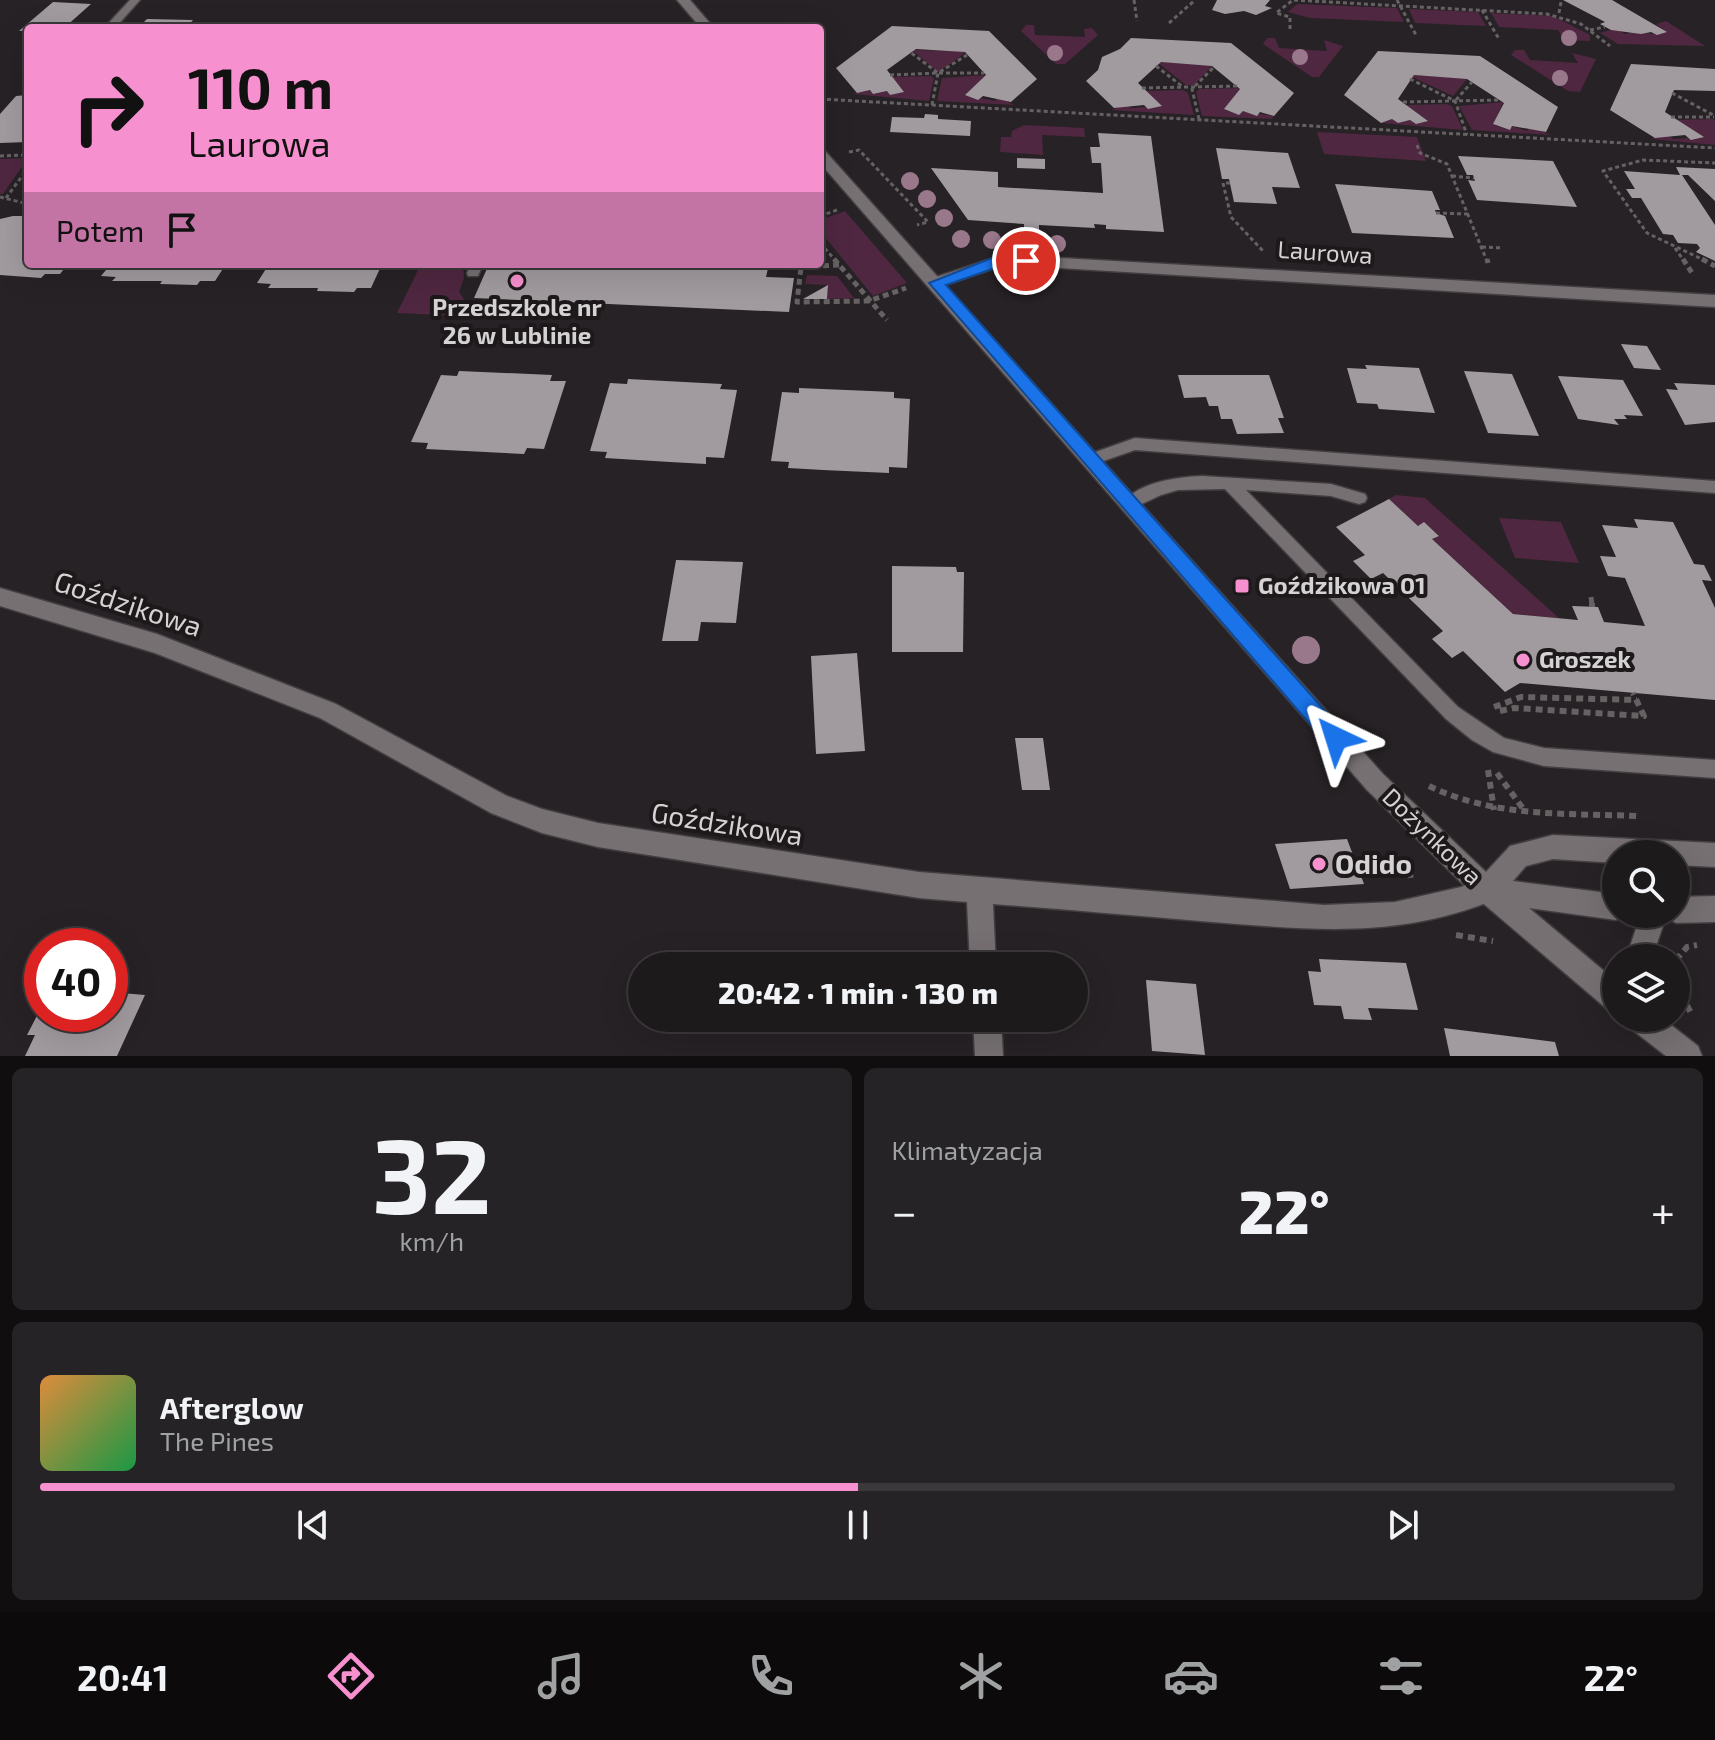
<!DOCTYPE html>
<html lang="pl">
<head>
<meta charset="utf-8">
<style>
  body { margin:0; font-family:"Exo 2",sans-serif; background:#252325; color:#f1f3f6; height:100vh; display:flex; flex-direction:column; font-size:30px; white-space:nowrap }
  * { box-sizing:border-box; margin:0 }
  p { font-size:26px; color:#a0a1a3 }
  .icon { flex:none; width:44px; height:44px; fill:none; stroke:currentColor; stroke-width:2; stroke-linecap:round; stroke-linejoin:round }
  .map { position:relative; height:1056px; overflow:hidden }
  .drawer { display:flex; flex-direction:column; gap:12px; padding:12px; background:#100e0f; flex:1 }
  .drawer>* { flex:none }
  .banner { position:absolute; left:24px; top:24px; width:800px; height:244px; border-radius:8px; box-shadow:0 8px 32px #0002,0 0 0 2px #3b383b; background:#f690cf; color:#111; overflow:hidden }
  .fabs { position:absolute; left:1602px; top:840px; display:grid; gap:16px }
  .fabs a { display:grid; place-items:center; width:88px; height:88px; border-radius:50%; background:#1d1a1c; box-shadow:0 8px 32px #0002,0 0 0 2px #3b383b; font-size:40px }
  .speed { position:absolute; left:24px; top:928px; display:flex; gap:16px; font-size:40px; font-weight:700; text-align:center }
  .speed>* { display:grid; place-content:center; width:104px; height:104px; border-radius:50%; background:#1d1a1c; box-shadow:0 8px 32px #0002,0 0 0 2px #3b383b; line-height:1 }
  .speed .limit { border:12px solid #d22; background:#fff; color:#111 }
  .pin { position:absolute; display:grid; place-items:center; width:68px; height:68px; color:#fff; margin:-34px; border:4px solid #fff; border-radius:50%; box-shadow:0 2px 8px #0007 }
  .me { position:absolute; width:88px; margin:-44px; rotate:319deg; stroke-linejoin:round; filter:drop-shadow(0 0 6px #0008) }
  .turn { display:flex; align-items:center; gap:28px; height:168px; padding:0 32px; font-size:36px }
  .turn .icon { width:104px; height:104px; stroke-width:2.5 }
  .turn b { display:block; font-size:56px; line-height:68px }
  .then { display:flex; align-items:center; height:76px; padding:0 32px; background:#0003; gap:16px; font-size:30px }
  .big { font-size:60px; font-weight:800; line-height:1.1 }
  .drawer .tile { flex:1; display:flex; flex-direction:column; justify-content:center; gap:12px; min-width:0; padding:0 28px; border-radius:12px; background:#252325 }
  .drawer .dial { align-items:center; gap:0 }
  .dial b { font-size:104px; line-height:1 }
  .song { display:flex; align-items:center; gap:24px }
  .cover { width:96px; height:96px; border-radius:12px; background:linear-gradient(135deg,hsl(30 70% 55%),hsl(140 70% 35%)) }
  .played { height:8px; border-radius:4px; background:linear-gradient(90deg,#f690cf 50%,#3b383b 50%) }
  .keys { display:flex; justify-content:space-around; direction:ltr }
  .heat { display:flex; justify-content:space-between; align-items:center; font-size:44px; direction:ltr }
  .drawer .tiles { flex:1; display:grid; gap:12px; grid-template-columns:1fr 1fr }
  .tile:last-child { grid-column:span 2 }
  .trip { position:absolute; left:628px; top:952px; width:460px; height:80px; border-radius:40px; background:#1d1a1c; box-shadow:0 8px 32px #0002,0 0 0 2px #3b383b; font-weight:800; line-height:80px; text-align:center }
  .menu { display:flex; height:128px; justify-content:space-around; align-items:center; background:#0c0a0b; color:#a0a1a3 }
  .menu .icon { width:56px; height:56px }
  .menu .on { color:#f690cf }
  .menu b { font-size:36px; color:#f1f3f6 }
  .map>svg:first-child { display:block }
  .green { fill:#4f2740 }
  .building { fill:#a19b9f }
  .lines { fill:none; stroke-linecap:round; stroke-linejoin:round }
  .service-casing { stroke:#433f41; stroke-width:3 }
  .minor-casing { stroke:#433f41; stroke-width:3 }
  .tertiary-casing { stroke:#433f41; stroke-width:3 }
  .path-far2 { stroke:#666264; stroke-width:3; stroke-dasharray:4 3; stroke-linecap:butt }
  .path-far1 { stroke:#666264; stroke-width:5; stroke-dasharray:6 4; stroke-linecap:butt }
  .path { stroke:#666264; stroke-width:6; stroke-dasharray:7 5; stroke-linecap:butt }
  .service { fill:#767073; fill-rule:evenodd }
  .minor { fill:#767073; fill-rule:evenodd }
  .tertiary { fill:#767073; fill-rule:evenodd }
  .tree { fill:#9a788c }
  .route { fill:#1a73e8; stroke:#114b97; stroke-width:2 }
  .poi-dot { fill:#f690cf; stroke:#1d191b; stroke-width:3 }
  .labels { text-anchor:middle; stroke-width:8; stroke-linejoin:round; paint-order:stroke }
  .street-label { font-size:24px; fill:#d5d2d3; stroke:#1d191b }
  .poi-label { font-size:24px; font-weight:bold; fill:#d5d2d3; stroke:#1d191b; text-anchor:start }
  .near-street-label { font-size:28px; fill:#d5d2d3; stroke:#1d191b }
  .near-poi-label { font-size:28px; font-weight:bold; fill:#d5d2d3; stroke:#1d191b; text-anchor:start }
</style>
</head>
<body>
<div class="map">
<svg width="1715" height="1056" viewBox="0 0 1715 1056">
  <rect width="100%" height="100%" fill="#272225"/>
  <g class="green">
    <path d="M1297,4L1397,8L1404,22L1310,18L1288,12Z"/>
    <path d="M1409,9L1478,12L1486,26L1415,23Z"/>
    <path d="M1491,13L1553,16L1590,35V41L1564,40L1558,30L1499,27Z"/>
    <path d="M1666,21L1705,46L1618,44L1600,33L1616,28L1625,34C1639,29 1653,37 1666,32L1656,24Z"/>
    <path d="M1026,25H1034L1035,35L1085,37L1084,29L1092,28L1098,35L1065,64H1056L1021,31Z"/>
    <path d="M1267,38H1275L1279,48L1327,51L1324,40L1343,46L1319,77H1312L1263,44Z"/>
    <path d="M912,50L961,51L965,53L938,72Z"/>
    <path d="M1515,50H1524L1530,60L1578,63L1572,53L1596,59L1580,92L1568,91L1511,55Z"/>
    <path d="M1161,62L1208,65L1212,66L1194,85H1186L1158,63Z"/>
    <path d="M986,75L966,95L995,101L999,97L1014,105L937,101L942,78Z"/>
    <path d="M1414,75L1465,78L1467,79L1453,96L1412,77Z"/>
    <path d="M931,76L934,78L929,101L853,94L870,90L874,94L887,91L890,95L903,91L891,77Z"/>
    <path d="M1240,88L1225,110L1239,114L1243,111L1274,116L1272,119L1202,116L1196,92L1199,89Z"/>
    <path d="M1183,90L1188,93L1194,115L1111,110L1127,104L1131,108L1161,106L1145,91Z"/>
    <path d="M1503,102L1494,125L1510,130L1512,126L1527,131L1530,127L1551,135L1472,130L1459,106Z"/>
    <path d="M1446,104L1452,106L1463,130L1381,123L1392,119L1398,123L1410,120L1416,124L1427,120L1406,105Z"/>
    <path d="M1712,119L1715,120V145L1651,139L1667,134L1673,139L1702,137L1676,120Z"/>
    <path d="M1024,125L1084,128L1085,137L1042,135L1043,155L1000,152L1001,137H1011L1012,131Z"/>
    <path d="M1317,132L1417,137L1426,161L1324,154Z"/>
    <path d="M28,158L3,194H0V159Z"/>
    <path d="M845,211L907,283L873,296L820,231V220Z"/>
    <path d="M421,264H463L464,278L459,292L466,302L461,316L397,313Z"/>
    <path d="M807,275L837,276L854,298L827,299L828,285L805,284Z"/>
    <path d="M1396,495L1425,498L1559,618L1513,614L1432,539L1439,535L1424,523L1418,526L1389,499Z"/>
    <path d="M1499,518L1561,522L1579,563L1515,558Z"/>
  </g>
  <g class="building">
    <path d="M1217,0H1270L1265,6L1272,8L1256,15L1244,11L1225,14L1212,10Z"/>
    <path d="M1563,0H1612L1667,32L1657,35L1651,32L1641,34L1611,30L1600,24L1605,22Z"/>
    <path d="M53,2L91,4L64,28L19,31Z"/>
    <path d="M147,19L193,20L186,28H138Z"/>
    <path d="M892,26L989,31L1037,79L1011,102L983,96L978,100L965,95L986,75L965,52L916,49L887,70L904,92L890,95L887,91L873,94L870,90L857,93L836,68Z"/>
    <path d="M1131,38L1231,43L1294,93L1274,116L1260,112L1257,116L1243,111L1239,115L1224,109L1240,89L1212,66L1161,62L1138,83L1162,106L1148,109L1144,105L1114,108L1086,81L1098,70L1102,57L1120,49Z"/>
    <path d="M1378,51L1480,56L1558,107L1546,132L1512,126L1510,130L1493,124L1504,103L1467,79L1414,75L1398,99L1428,121L1416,124L1410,120L1398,123L1392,119L1381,123L1344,95Z"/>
    <path d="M1631,64L1715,69V91L1674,90L1665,112L1704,137L1691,140L1685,135L1655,138L1610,110Z"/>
    <path d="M28,95V142L0,143V114L16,96Z"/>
    <path d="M925,114L938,115V119L971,121L970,136L890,132L892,117L924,118Z"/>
    <path d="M1098,133L1151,136L1164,232L1106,229V225L1094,224L1095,228L1039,225V230L1024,229V224L968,220L931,168L998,172V187L1103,193L1101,163H1092L1090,147H1100Z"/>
    <path d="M1216,148L1288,153L1300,188L1272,187L1277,204L1234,202L1229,179H1222Z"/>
    <path d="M1458,156L1553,161L1577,207L1477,200L1468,180L1475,181L1473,175H1467Z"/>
    <path d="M1017,158L1045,159V169L1017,168Z"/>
    <path d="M1676,167L1715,169V201L1688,175H1682L1715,225V261L1696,252L1700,248L1697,244L1678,243L1673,235L1663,234L1641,198H1632L1626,189H1635L1624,171L1680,175Z"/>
    <path d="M1335,184L1432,191L1440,210H1435L1436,213L1445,216L1454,238L1352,233Z"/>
    <path d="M13,216H28V264H68L60,274H45L41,278L0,275V219Z"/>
    <path d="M111,264H226L215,281H200L197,285L160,284L162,281H112L116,277L101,276Z"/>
    <path d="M269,264H382L371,288H357L354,292L317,291L318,288H268L271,284L257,283Z"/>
    <path d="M489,264H769L766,277L794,278L789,312L474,298Z"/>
    <path d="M828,285L827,299H803Z"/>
    <path d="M1621,344L1647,346L1661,370L1634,368Z"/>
    <path d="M1365,365L1419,368L1435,413L1379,409L1377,404L1357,403L1347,368L1367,369Z"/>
    <path d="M459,371L552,375L550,381H566L544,449L527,448L524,454L426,449L428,443L411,442L441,375L457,376Z"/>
    <path d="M1464,371L1512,374L1539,436L1488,433Z"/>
    <path d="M1178,375H1269L1284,418H1278L1284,433L1237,434L1232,419H1221L1218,406H1209L1206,397L1184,398Z"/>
    <path d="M1558,376L1623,380L1643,416L1624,415L1627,419H1614L1619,425L1578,419Z"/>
    <path d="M628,379L722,384L720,389L737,390L724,458L706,457V464L670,462L605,458L607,452L590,451L610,383L627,384Z"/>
    <path d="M1674,383L1715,385V422L1685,425L1666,389L1678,390Z"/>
    <path d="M799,388L894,392V398L910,399L907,468L889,467V473L823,470L788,468L789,462L771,461L782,392L799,393Z"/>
    <path d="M1389,499L1418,526L1424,522L1439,536L1432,539L1513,614L1578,620L1572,606L1598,607L1604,622L1645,626L1625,578L1608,576L1600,556L1616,557L1602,525L1638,528L1634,519L1673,522L1694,564L1704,565L1712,581L1702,580L1715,608V700L1520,683L1505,692L1463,651L1452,658L1432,639L1443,631L1383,573L1371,579L1353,561L1365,555L1336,527Z"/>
    <path d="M676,560L743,562L736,623L701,622L698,641H662Z"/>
    <path d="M892,566L956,567L957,572H964L963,652H892Z"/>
    <path d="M857,653L865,751L816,754L811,656Z"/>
    <path d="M1015,738H1043L1050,790H1022Z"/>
    <path d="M1347,839L1364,884L1290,889L1275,844Z"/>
    <path d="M1319,959L1406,963L1418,1010L1368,1008L1372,1020L1344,1019L1341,1006L1314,1005L1308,971L1321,972Z"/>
    <path d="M1146,980L1196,984L1205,1055L1152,1051Z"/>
    <path d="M110,992L145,995L117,1056H25L35,1035H27L42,1006V1014H110Z"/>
    <path d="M1444,1028L1555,1042L1559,1056H1450Z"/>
  </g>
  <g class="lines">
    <g class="service-casing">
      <g id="service">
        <path d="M130,0H140L115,28H104Z"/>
        <path d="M471,264H483L478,276H468L467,273Z"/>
        <path d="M1135,438L1715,481V493L1135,450L1092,465L1084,459L1087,455Z"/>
        <path d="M1202,476L1331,484L1365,494L1367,498L1365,502L1359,504L1331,496L1246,490L1458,707L1504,738L1544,748L1715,760V778L1544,766L1493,752L1472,740L1446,719L1225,489L1178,490L1161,495L1131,509L1125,507L1123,503C1138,482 1178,477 1202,476Z"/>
      </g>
    </g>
    <g class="minor-casing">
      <g id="minor">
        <path d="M1026,256L1715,295V307L1026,266L998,267L936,288L928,283L930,279L997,257Z"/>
        <path d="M0,588L157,634L336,704L507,796L542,809L598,823L919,872L1324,905L1395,902L1461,887L1487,877L1496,881L1500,890L1496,899C1394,941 1306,929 1200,921C1131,915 1062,909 993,904L996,966H970L967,902L919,898L598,847L542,833L491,813L320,718L155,653L0,606Z"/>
        <path d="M973,1018H1001L1003,1056H975Z"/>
      </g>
    </g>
    <g class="tertiary-casing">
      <g id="tertiary">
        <path d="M677,0H690L714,28H701Z"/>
        <path d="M820,150L825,151L1383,774L1486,872L1510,846L1553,835L1715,843V867L1676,865V854H1616V863L1553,859L1526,866L1513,881L1616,894V914H1626L1616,920L1529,908L1616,981V1011L1606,1008L1478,899L1367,790L820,163Z"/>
        <path d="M1715,896V922L1676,923L1666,917L1652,958H1626L1641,914H1676V897Z"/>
        <path d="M1626,1018H1662L1698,1046L1702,1056H1666L1630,1028Z"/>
      </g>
    </g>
    <g class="path-far2">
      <path d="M1134,0L1137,21"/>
      <path d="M1397,0L1416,35"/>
      <path d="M1482,10L1499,39"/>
      <path d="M1559,13L1561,2"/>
      <path d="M1169,23L1194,1"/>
      <path d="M1290,29V17L1276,13L1293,0L1547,14L1581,24L1610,46"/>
      <path d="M1590,30L1605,27"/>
      <path d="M1156,66L1183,87"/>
      <path d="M939,73H984"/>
      <path d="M890,75L938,73L910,52"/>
      <path d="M1410,79L1455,101L1467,135"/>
      <path d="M1142,88L1237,86"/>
      <path d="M1672,93L1715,116"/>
      <path d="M820,99L1715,148"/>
      <path d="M1456,100L1472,82"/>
      <path d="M1403,102L1499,100"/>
      <path d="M932,105L938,73L967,55"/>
      <path d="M1671,117H1714"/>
      <path d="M1199,119L1192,89L1214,67"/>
      <path d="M1417,145L1420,153L1447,164L1487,261"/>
      <path d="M849,152L859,150L928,222L917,225"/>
      <path d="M0,156L28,155"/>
      <path d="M1452,176L1474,178"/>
      <path d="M1230,183H1223L1231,217L1263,251"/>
      <path d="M0,197L28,204"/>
      <path d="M6,198L28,168"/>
      <path d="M1436,213L1468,214"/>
      <path d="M820,216L837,210"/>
      <path d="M820,243L836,261"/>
      <path d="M1482,247L1503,248"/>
      <path d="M1675,248L1684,261"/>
      <path d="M1706,261L1647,233L1603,171L1643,160L1715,163"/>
    </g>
    <g class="path-far1">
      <path d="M834,259L887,320"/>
      <path d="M1487,259L1488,263"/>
      <path d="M1683,259L1692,273"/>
      <path d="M1702,259L1715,266"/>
      <path d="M839,265L801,267L797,302L869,301L906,288"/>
      <path d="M1591,597L1592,605"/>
    </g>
    <g class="path">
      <path d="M1592,603V607"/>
      <path d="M1494,707L1521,697L1637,700"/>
      <path d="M1500,711L1514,708L1644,716L1633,693"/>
      <path d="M1488,770L1494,810"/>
      <path d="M1497,773L1524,810"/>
      <path d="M1429,786C1496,818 1566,813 1638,816"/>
      <path d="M1408,859L1411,881"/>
      <path d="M1456,935L1493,941"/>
      <path d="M1676,960L1687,947L1697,945"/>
      <path d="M1676,984L1691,1013"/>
    </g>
    <use href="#service" class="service"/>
    <use href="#minor" class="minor"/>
    <use href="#tertiary" class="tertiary"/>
  </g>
  <g class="tree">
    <circle cx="1569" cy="38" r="8"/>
    <circle cx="1055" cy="53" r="8"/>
    <circle cx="1300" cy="57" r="8"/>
    <circle cx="1560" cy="78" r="8"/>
    <circle cx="910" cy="181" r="9"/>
    <circle cx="927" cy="199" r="9"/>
    <circle cx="944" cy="218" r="9"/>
    <circle cx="961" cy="239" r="9"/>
    <circle cx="992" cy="240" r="9"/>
    <circle cx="1019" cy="241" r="9"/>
    <circle cx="1057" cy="244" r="9"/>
    <circle cx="1306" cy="650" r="14"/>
  </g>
  <path class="route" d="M1026,256L1033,261L1031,264L998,267L946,285L1343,731L1346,738L1343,745L1336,748L1328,745L929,283L992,258Z"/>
  <g class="poi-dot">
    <circle cx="517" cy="281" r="8"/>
    <rect x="1234" y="578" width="16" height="16" rx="4"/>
    <circle cx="1523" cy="660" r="8"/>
    <circle cx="1319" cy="864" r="8"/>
  </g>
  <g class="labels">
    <g class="street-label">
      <text transform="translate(1325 253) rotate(4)" y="8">Laurowa</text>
      <text transform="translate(1432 837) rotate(44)" y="8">Dożynkowa</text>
    </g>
    <g class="poi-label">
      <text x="517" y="316" text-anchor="middle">Przedszkole nr<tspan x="517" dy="28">26 w Lublinie</tspan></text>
      <text x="1258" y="594">Goździkowa 01</text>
      <text x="1539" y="668">Groszek</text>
    </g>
    <g class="near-street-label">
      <text transform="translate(128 604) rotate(18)" y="10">Goździkowa</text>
      <text transform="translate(727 824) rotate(9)" y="10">Goździkowa</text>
    </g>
    <g class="near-poi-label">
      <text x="1335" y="874">Odido</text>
    </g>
  </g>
</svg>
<div class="fabs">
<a><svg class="icon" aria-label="search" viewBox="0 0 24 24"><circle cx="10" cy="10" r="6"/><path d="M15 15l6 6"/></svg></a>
<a><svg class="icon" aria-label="layers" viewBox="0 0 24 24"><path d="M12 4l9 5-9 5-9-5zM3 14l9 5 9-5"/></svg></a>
</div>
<div class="speed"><div class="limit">40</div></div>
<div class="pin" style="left:1026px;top:261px;background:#d93025"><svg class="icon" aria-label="arrive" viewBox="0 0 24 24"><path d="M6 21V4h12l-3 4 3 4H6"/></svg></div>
<svg class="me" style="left:1336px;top:738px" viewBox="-20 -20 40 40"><path d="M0-17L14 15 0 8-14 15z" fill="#1a73e8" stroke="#fff" stroke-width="4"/></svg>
<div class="trip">20:42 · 1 min · 130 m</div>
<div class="banner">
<div class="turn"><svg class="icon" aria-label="right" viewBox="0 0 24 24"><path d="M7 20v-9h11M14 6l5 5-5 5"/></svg><div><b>110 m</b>Laurowa</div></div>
<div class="then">Potem<svg class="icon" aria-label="arrive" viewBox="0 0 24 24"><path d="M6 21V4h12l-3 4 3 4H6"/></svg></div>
</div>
</div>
<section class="drawer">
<div class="tiles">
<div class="tile dial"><b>32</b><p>km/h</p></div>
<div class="tile"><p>Klimatyzacja</p>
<div class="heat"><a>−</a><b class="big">22°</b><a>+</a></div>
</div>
<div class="tile">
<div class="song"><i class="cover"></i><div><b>Afterglow</b><p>The Pines</p></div></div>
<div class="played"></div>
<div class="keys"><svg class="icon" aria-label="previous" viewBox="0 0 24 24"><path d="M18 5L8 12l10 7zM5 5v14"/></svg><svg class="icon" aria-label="pause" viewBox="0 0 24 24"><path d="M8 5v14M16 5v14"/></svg><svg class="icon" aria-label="next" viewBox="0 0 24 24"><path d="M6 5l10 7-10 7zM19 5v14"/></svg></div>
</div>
</div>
</section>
<nav class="menu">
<b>20:41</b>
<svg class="icon on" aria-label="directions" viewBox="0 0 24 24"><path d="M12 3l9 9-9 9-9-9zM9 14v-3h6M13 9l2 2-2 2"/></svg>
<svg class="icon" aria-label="music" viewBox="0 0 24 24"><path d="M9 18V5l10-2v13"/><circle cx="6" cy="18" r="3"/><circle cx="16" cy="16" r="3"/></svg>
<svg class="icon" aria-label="phone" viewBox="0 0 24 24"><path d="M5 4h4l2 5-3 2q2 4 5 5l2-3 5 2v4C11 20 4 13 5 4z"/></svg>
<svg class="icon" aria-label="climate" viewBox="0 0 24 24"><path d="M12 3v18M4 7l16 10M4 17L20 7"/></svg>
<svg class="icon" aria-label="car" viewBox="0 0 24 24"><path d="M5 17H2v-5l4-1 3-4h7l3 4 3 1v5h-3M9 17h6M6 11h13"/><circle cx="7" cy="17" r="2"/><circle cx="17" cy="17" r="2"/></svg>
<svg class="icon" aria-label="filters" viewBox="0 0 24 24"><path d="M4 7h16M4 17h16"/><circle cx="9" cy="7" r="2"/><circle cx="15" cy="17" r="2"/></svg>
<b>22°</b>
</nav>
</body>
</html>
